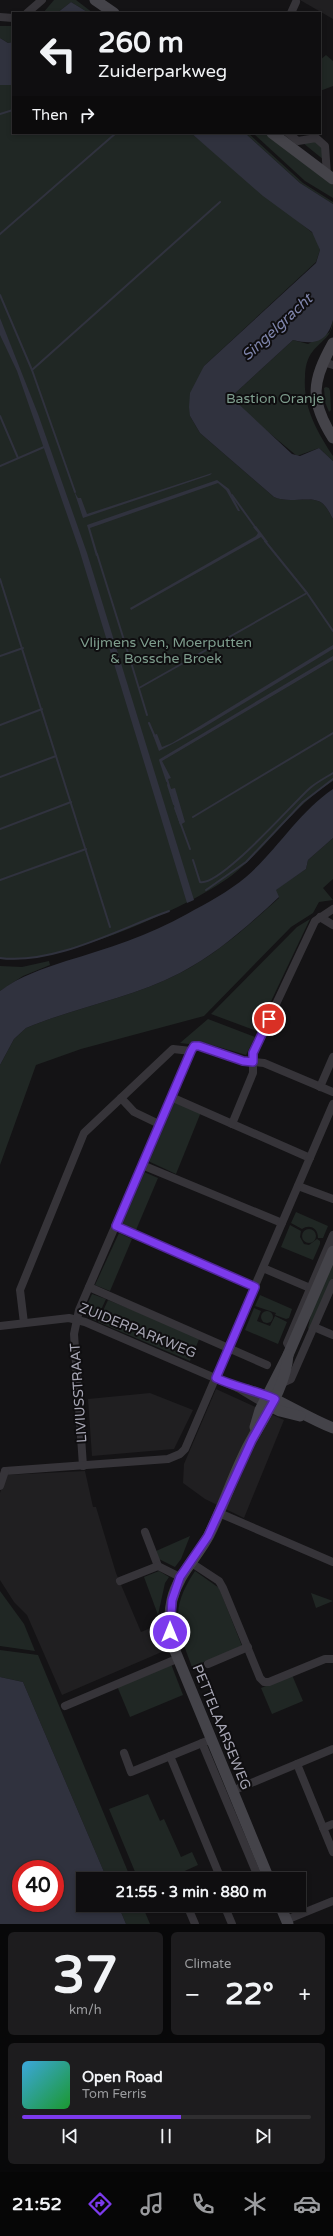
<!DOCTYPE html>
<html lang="en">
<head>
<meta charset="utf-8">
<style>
  body { margin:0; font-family:"Varela Round",sans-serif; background:#1d1c1e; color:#f1f3f6; height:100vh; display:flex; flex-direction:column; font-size:15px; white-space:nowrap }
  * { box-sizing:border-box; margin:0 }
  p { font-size:13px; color:#9b9c9f }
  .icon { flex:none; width:22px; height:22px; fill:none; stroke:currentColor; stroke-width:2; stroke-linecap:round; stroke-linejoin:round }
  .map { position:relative; height:1924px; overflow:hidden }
  .panel { display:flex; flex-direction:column; gap:8px; padding:8px; background:#080809; flex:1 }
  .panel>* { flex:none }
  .guide { position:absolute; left:12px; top:12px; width:309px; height:122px; border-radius:0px; box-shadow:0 2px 6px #0003,0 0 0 1px #2f2e30; background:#0f0e10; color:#f1f3f6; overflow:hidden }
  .speed { position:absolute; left:12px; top:1860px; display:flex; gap:8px; font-size:20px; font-weight:700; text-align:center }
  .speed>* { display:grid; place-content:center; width:52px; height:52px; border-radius:50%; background:#0f0e10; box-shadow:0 2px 6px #0003,0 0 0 1px #2f2e30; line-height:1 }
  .speed .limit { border:6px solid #d22; background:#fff; color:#111 }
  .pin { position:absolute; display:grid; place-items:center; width:34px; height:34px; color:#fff; margin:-17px; border:2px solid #fff; border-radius:50%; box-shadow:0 1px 4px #0007 }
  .me { position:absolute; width:44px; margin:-22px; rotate:0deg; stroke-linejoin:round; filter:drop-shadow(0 0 3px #0008) }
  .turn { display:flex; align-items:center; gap:14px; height:84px; padding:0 20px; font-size:18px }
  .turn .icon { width:52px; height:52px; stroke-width:2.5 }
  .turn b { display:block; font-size:28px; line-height:34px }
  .then { display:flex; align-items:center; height:38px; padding:0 20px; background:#0003; gap:8px; font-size:15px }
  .big { font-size:30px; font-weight:700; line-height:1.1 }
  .panel .card { flex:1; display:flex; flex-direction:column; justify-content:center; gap:6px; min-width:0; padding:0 14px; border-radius:6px; background:#1d1c1e }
  .panel .dial { align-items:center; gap:0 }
  .dial b { font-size:52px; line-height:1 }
  .song { display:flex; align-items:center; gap:12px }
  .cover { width:48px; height:48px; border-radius:6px; background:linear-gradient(135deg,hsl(200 70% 55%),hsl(130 70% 35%)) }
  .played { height:4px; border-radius:2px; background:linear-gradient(90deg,#7c3aed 55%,#2f2e30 55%) }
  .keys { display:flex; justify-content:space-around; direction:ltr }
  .heat { display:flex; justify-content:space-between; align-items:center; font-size:22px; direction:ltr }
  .panel .tiles { flex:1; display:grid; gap:8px; grid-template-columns:1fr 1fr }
  .card:last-child { grid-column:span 2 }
  .trip { position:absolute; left:76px; top:1872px; width:230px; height:40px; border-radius:0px; background:#0f0e10; box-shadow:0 2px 6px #0003,0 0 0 1px #2f2e30; font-weight:700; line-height:40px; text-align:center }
  .tab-bar { display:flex; height:64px; justify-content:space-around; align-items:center; background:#060606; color:#9b9c9f }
  .tab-bar .icon { width:28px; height:28px }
  .tab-bar .on { color:#7c3aed }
  .tab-bar b { font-size:18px; color:#f1f3f6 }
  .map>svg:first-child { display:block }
  .built { fill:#201f21 }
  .green { fill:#202724 }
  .water { fill:#30323e; fill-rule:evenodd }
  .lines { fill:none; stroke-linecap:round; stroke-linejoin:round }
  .stream { stroke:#30323e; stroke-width:2 }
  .street { stroke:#363439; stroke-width:8 }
  .secondary { stroke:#444349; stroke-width:11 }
  .route-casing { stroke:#51269a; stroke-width:10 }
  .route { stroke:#7c3aed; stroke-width:7 }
  .labels { text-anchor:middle; stroke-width:4; stroke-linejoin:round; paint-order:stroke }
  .park-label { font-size:14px; fill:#7e9d8d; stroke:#0f0e10 }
  .street-label { font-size:14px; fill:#a7a6b4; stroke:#0f0e10 }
  .water-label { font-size:15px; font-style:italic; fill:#7f85ac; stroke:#0f0e10 }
</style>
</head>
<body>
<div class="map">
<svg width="333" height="1924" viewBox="0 0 333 1924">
  <rect width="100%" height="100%" fill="#141315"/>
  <g class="built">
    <path d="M300,0H333V19Z"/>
    <path d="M216,1389L284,1420L244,1518L205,1499L183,1483L184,1464Z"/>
    <path d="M150,1393L193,1410L174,1449L92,1456L88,1399Z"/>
    <path d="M85,1471L93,1507H96L116,1573L141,1632L153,1627L164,1651L62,1695L27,1615L14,1602L0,1580V1493L6,1475Z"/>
  </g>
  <g class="green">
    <path d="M54,0H76L93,13H89L71,2L57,13H43Z"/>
    <path d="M0,26H13V42L8,43L0,38Z"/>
    <path d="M326,55L333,61V86L320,91V60Z"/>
    <path d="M0,85H13V133H191L315,235L320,250L316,262L204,366L190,416L200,433L274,497C288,504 312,495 322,503C327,507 330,514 333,519V781C295,804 270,844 236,872C194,907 54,966 0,959Z"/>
    <path d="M245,133H248L303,183L333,202V204L300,183Z"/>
    <path d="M253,133H265L333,185V198L305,181Z"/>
    <path d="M314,141L322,148L324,160L303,143Z"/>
    <path d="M333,320C333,336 322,340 313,351C307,358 305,368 305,377C303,408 317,431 333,456V461L319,448L297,456L256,422L231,397L293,340L308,344L330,332Z"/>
    <path d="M326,387L329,388L330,391L331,410L329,412L325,402L324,388Z"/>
    <path d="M333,838V879L323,888L333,900L319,902L313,913L291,927L204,1016L81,1049L36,1065L0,1165V1065L14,1039L26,1028C76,1007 132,998 180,973C217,954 249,925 279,898L275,890L306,869L308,860Z"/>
    <path d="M310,919L257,1031L211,1014L297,927Z"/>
    <path d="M49,961L50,965L23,976L0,991V966L22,967Z"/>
    <path d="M208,1019L255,1037L246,1055L198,1041L189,1044L180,1043Z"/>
    <path d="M174,1102L201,1112L176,1174L148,1161Z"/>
    <path d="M144,1172L158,1178L136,1230L121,1224Z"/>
    <path d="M296,1212L328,1226L323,1238H318C318,1228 310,1224 302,1229L291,1223Z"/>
    <path d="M290,1225L301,1231L300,1237L304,1244L309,1245L317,1239L320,1241V1244L313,1260L281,1247Z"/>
    <circle cx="309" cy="1236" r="7"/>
    <path d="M119,1233L132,1239L110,1291L95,1285Z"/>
    <path d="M333,1262V1278L310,1330L308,1328L312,1310Z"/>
    <path d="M92,1294L106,1299L96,1321L83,1314Z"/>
    <path d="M260,1295L292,1309L289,1318L286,1319L275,1315L276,1313L255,1306Z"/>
    <path d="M108,1300L200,1337L190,1361L98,1322Z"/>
    <path d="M254,1308L261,1311L257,1321L270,1326L275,1316L287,1322L278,1344L245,1330Z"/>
    <circle cx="267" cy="1317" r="6"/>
    <path d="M190,1536L181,1559L175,1567L159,1559L156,1551Z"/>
    <path d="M159,1571L169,1577L165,1583L158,1615L144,1577Z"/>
    <path d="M195,1571L219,1588L242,1646L192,1667C177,1626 169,1610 195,1571Z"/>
    <path d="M0,1591L24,1624L35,1651L0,1646Z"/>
    <path d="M311,1593L333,1601L316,1608Z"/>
    <path d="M0,1650L38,1655L131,1879H107L23,1682L0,1677Z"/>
    <path d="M171,1664L183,1695L130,1717L117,1686Z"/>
    <path d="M292,1675L303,1701L272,1714L261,1688Z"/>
    <path d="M148,1794L160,1821L164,1819L181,1857L192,1852L198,1865L167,1879H138L109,1809Z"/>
    <path d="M118,1905H142L150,1924H126Z"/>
  </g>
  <g class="water">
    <path d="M71,2L89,13H57Z"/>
    <path d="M0,38L8,43L13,42V85H0Z"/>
    <path d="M191,133H245L300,183L333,204V320C327,343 314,345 293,340L231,397L292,454L300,456L319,448L333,461V519C330,514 327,507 322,503C312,495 288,504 274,497L200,433L190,416L189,407L190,393L204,366L316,263L320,250L312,232L263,196Z"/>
    <path d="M0,318L38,414L87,553L194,900L187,903L79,549L17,371L0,335Z"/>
    <path d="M212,473L210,475L83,518L74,491L78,498H81L87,514Z"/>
    <path d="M217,480L229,489L240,511H238L226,490L218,483L90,528L98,555L96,556L87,525Z"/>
    <path d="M256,526L268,542H265L261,537L131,610L130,608L256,536L258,533L253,527Z"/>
    <path d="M333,645V649L201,729L159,751L153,735L157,734L162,747L172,743Z"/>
    <path d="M333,657V660L162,761L171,778L168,779L171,789L175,788L185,822L180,825L160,760Z"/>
    <path d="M333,789V838L308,860L306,869L276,890L279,897C249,925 217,954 180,973C132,998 76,1007 26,1028L14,1039L0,1065V991C20,976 42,969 66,961C106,949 150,935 187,914C207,903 228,892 246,877C277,850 299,812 333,789Z"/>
    <path d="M0,1677L23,1682L107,1879H83V1905H118L126,1924H0ZM21,1869H55V1903H21Z"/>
  </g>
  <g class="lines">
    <g class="stream">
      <path d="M0,114L13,110"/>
      <path d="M0,234L116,133"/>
      <path d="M0,295L32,370L75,492"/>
      <path d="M32,370L220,202"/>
      <path d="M0,416L18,458"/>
      <path d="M0,466L44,447"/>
      <path d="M232,495L255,527"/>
      <path d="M265,541L307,593L333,631"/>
      <path d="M97,554L128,653"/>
      <path d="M0,579L110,927"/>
      <path d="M0,656L23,648"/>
      <path d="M130,659L147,715"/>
      <path d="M139,688L307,593"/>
      <path d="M149,723L155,737"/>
      <path d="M0,725L42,709"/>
      <path d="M0,777L56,756"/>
      <path d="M167,781L160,760L333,657"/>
      <path d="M168,785L174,804"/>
      <path d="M175,808L190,849"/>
      <path d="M193,817L333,733"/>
      <path d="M0,829L71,802"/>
      <path d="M193,860L200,882C220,887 292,804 310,788C317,782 325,778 333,773"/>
      <path d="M0,880L86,849"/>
      <path d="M206,890L246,862L303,802L333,779"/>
      <path d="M0,958C54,965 119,929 169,911"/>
    </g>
    <g class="street">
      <path d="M27,13L42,0"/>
      <path d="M291,13L296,2"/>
      <path d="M0,17L13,18"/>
      <path d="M288,133L298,141L316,138L325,146L327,175"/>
      <path d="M323,362L333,365"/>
      <path d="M320,917L333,925"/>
      <path d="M320,1087L333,1057"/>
      <path d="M171,1097L310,1158"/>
      <path d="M121,1098L134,1112L159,1124"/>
      <path d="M232,1124L253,1073V1053L315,921L333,909"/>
      <path d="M142,1165L282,1223"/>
      <path d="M298,1186L333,1199"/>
      <path d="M115,1226L255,1287"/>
      <path d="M263,1268L310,1288"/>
      <path d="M89,1287L267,1365"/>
      <path d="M24,1323L20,1290L84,1133L173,1049L191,1051"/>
      <path d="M0,1326L69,1318L85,1322L238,1388L263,1403"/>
      <path d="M314,1327L333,1335"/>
      <path d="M291,1350L287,1343L333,1235"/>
      <path d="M280,1384L291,1379L333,1283"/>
      <path d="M238,1388H247L267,1395"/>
      <path d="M83,1466L74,1334L79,1310L191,1051L194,1046H199L243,1061L264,1063L333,1092"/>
      <path d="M5,1471L168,1459L180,1454L185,1449L333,1104"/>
      <path d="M0,1486L5,1471"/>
      <path d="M219,1513L333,1562"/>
      <path d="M145,1532L158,1566L180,1577"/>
      <path d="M190,1562L219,1581L223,1588L260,1678L264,1682H269L325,1659H333"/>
      <path d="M120,1581L158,1566"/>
      <path d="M208,1664L248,1647"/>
      <path d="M65,1706L179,1658"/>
      <path d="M202,1743L259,1879"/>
      <path d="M124,1753L131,1772L207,1741"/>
      <path d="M170,1756L221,1879"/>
      <path d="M297,1764L333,1852"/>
      <path d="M232,1791L333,1749"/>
      <path d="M323,1828L333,1824"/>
      <path d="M224,1905L232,1924"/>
      <path d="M286,1920L333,1901"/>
      <path d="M195,1924L189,1910L201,1905"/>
    </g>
    <g class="secondary">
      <path d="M95,0L114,13"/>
      <path d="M272,133L333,179"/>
      <path d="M333,343C312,381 309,400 333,438"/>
      <path d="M268,1396C290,1406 310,1419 333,1428"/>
      <path d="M266,1404L280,1411L300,1416"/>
      <path d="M255,1427L260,1410L288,1355L333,1251"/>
      <path d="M269,1879L173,1646C170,1631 168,1616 172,1600C178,1574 197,1558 209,1535C225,1503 235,1468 253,1437C267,1412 286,1385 288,1355"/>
      <path d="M280,1905L288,1924"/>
    </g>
  </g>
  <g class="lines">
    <g class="route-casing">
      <path id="route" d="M170,1632L172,1600L180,1577L208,1536L252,1440L275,1399C255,1390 235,1387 216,1378L255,1287L116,1226L191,1051L194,1046H199L243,1061L253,1062V1053L269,1019"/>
    </g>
    <use href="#route" class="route"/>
  </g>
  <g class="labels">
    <g class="park-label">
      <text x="275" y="403">Bastion Oranje</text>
      <text x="166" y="647">Vlijmens Ven, Moerputten<tspan x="166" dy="16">&amp; Bossche Broek</tspan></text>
    </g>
    <g class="street-label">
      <text transform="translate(138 1330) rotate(22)" y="5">ZUIDERPARKWEG</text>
      <text transform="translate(78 1393) rotate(-94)" y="5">LIVIUSSTRAAT</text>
      <text transform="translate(222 1727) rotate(68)" y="5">PETTELAARSEWEG</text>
    </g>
    <g class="water-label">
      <text transform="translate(277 327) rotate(-43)" y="5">Singelgracht</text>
    </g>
  </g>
</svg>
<div class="speed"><div class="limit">40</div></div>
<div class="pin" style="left:269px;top:1019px;background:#d93025"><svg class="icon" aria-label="arrive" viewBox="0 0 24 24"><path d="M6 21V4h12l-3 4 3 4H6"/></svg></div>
<svg class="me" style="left:170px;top:1632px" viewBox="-20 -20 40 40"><circle r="17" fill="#7c3aed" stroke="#fff" stroke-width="3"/><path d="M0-11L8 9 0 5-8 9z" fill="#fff"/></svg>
<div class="trip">21:55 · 3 min · 880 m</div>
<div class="guide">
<div class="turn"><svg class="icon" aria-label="left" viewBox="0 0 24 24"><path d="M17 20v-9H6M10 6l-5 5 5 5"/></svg><div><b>260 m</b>Zuiderparkweg</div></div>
<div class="then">Then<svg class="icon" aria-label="right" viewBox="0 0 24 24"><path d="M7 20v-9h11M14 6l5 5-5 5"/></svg></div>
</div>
</div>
<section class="panel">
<div class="tiles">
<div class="card dial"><b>37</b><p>km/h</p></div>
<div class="card"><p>Climate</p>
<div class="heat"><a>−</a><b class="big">22°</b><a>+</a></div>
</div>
<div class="card">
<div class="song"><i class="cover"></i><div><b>Open Road</b><p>Tom Ferris</p></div></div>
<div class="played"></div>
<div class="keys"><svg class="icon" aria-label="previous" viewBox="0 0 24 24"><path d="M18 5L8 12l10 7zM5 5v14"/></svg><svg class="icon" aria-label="pause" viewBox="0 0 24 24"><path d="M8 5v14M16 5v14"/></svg><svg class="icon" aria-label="next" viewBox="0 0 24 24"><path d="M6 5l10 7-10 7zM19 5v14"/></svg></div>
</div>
</div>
</section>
<nav class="tab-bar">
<b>21:52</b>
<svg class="icon on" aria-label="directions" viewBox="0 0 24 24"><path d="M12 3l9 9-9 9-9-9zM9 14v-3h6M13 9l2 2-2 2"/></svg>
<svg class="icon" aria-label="music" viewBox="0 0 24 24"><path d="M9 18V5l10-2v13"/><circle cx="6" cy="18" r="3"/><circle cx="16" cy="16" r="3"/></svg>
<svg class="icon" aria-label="phone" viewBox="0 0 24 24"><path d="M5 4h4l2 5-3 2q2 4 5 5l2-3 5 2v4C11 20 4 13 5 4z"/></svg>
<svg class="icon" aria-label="climate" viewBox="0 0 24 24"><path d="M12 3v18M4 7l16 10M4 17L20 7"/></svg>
<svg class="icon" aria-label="car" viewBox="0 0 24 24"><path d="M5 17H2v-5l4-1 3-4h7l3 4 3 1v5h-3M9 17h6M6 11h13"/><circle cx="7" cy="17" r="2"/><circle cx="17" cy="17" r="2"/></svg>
</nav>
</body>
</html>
